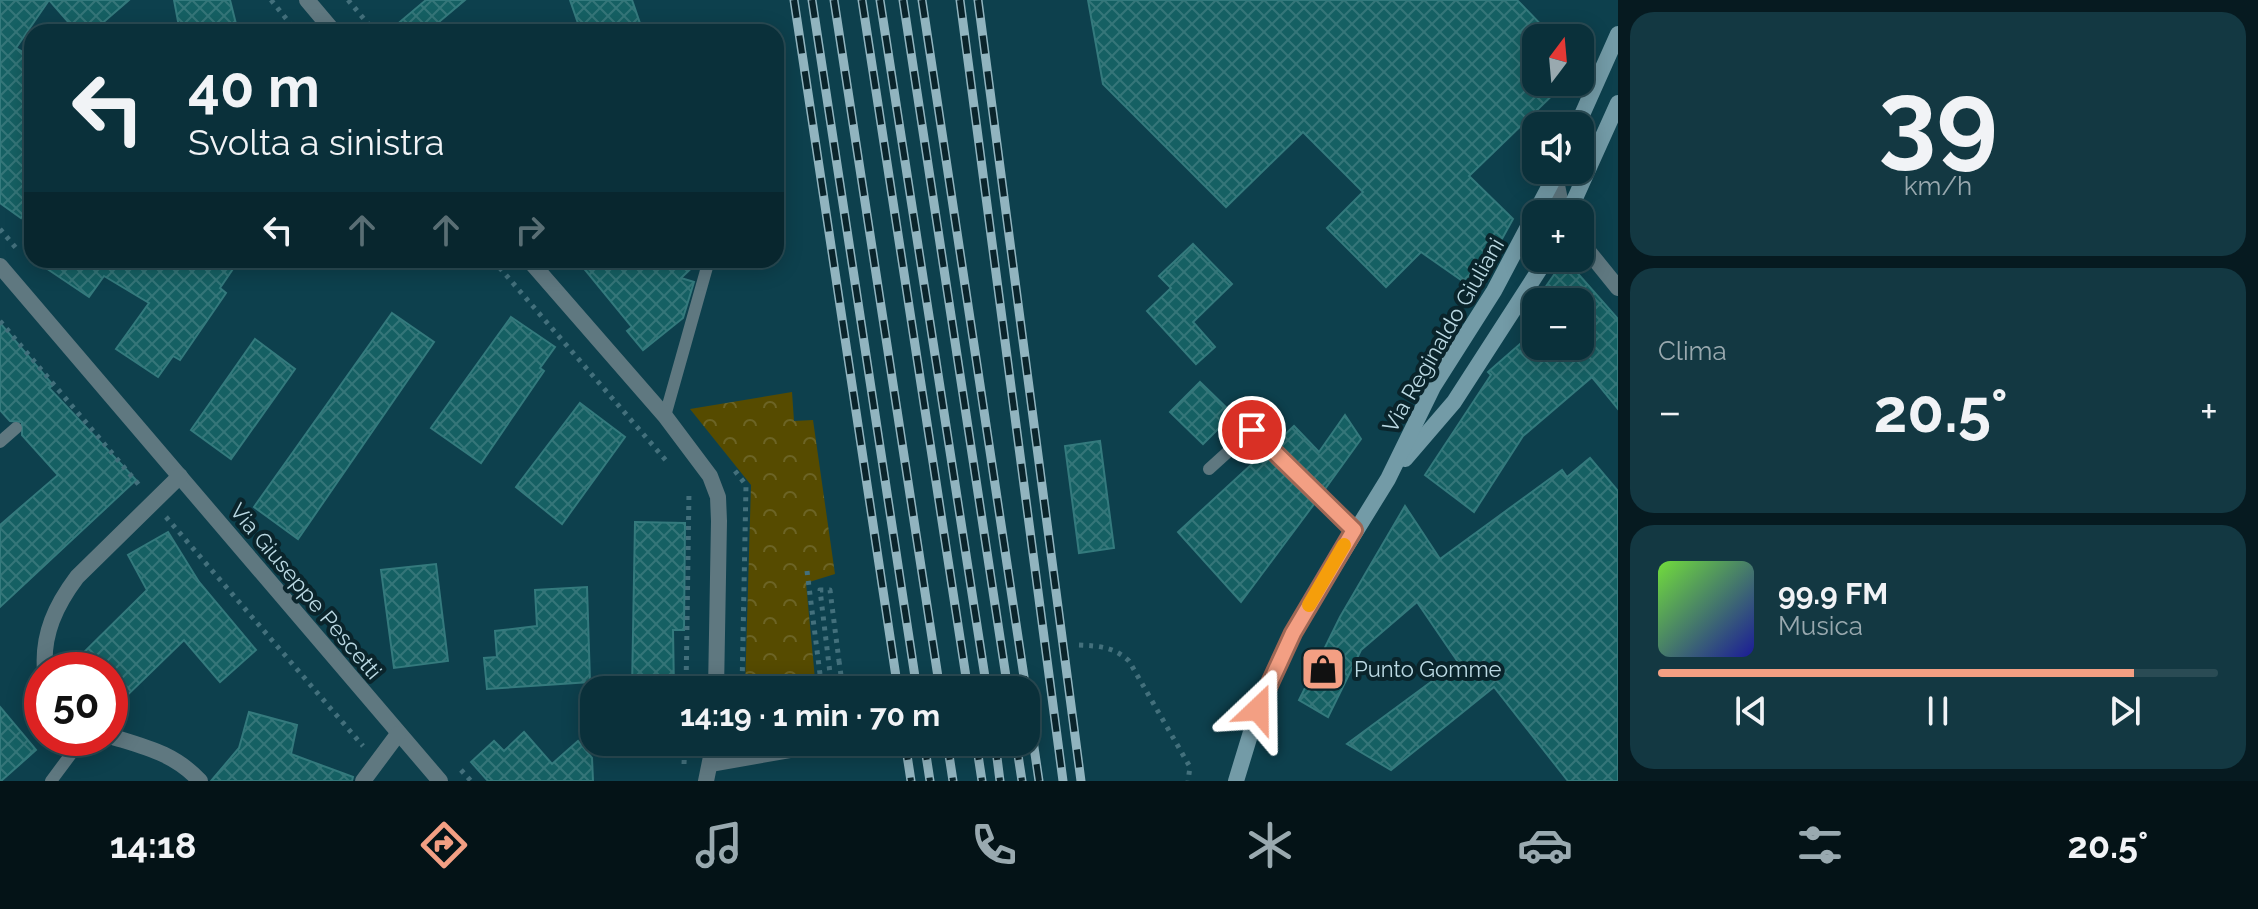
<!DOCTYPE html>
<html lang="it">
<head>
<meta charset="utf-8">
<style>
  body { margin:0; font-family:Raleway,sans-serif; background:#133842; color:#f1f3f6; height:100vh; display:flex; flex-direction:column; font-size:30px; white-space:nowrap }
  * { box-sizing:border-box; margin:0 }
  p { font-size:26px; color:#99a9af }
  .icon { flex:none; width:44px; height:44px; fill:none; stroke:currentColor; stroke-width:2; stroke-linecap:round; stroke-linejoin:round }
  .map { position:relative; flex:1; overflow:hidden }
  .details { display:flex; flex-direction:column; gap:12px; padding:12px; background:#061a20; width:640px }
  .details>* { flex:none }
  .top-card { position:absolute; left:24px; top:24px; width:760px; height:244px; border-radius:24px; box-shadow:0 4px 20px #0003,0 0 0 2px #2a4b54; background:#0a303a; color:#f1f3f6; overflow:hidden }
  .needle { width:52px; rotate:16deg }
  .controls { position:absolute; left:1522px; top:24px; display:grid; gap:16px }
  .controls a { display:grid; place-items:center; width:72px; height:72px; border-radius:16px; background:#0a303a; box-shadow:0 4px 20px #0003,0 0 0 2px #2a4b54; font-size:40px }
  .speed { position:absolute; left:24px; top:652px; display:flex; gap:16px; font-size:40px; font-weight:700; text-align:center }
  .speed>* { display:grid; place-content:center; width:104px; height:104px; border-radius:50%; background:#0a303a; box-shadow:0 4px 20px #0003,0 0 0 2px #2a4b54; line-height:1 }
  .speed .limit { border:12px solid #d22; background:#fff; color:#111 }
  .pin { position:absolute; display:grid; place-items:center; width:68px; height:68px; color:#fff; margin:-34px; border:4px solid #fff; border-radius:50%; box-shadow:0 2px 8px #0007 }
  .me { position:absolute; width:88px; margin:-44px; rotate:23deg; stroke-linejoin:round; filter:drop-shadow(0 0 6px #0008) }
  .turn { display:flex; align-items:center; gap:28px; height:168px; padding:0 32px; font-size:36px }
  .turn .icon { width:104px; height:104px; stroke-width:2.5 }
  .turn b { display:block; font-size:56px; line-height:68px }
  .lanes { display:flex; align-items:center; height:76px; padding:0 32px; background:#0003; justify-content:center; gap:40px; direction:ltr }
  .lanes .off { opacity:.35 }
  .big { font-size:60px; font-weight:700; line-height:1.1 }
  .details .card { flex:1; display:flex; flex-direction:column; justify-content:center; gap:12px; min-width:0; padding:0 28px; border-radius:24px; background:#133842 }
  .details .dial { align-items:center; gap:0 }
  .dial b { font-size:104px; line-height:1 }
  .song { display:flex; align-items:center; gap:24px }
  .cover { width:96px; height:96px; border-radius:12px; background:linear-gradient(135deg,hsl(100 70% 55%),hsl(240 70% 35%)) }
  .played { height:8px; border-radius:4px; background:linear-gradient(90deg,#f39f83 85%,#2a4b54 85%) }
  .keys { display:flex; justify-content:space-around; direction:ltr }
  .heat { display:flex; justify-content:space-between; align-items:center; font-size:44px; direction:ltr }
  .trip { position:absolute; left:580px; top:676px; width:460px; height:80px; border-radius:24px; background:#0a303a; box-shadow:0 4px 20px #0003,0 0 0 2px #2a4b54; font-weight:700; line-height:80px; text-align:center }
  .tab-bar { display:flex; height:128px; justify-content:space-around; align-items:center; background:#041317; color:#99a9af }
  .tab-bar .icon { width:56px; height:56px }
  .tab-bar .active { color:#f39f83 }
  .tab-bar b { font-size:36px; color:#f1f3f6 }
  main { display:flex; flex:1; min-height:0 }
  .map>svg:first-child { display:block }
  .park { fill:url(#park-crowns) }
  .building { fill:url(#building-cross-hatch); stroke:#347a7d; stroke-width:2 }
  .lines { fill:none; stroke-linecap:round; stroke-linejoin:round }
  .path { stroke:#43707c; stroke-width:5; stroke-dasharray:4 6; stroke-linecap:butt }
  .lane { stroke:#5f7880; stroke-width:12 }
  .street { stroke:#5f7880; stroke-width:16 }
  .secondary { stroke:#739ba7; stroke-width:16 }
  .rail-casing { stroke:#91b4bf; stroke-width:9 }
  .rail { stroke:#0a242b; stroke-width:6; stroke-dasharray:18; stroke-linecap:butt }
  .route-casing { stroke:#9e6755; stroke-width:20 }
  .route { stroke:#f39f83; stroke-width:14 }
  .slow { stroke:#f59e0b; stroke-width:14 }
  .labels { text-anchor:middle; stroke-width:8; stroke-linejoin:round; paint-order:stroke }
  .street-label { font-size:22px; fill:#bbd9e3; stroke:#0a242b }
  .poi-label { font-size:22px; fill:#bbd9e3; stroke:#0a242b; text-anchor:start }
</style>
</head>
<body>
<main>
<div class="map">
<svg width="1618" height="781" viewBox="0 0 1618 781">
  <defs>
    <pattern id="park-crowns" width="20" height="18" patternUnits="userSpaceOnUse" patternTransform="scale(2)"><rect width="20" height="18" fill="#564b00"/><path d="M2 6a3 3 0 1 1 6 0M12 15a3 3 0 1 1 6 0" fill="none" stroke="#6c6425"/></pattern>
    <pattern id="building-cross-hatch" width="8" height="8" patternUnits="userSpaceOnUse" patternTransform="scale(2)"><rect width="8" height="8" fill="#156063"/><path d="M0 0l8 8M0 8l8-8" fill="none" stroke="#357679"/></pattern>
  </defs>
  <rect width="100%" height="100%" fill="#0d404d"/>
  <path class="park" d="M792,392L794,421L813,420L835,574L806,583L816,690H745L751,485L690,409Z"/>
  <g class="building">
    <path d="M0,0H49L16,48L32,57V201L21,218L0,203Z"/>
    <path d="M49,0H129L92,32H77Z"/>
    <path d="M174,0H230L238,32H180Z"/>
    <path d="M426,0H465L427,32H388Z"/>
    <path d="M570,0H632L643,32H581Z"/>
    <path d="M1088,0H1517L1554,38H1536V82H1566L1469,176L1513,219L1474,289L1421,252L1386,287L1327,228L1363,192L1303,132L1226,207L1103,84Z"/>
    <path d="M1193,244L1232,284L1193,322L1215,347L1196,364L1147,311L1171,288L1159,276Z"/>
    <path d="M1565,259L1618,319V409L1592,377L1523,436L1474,512L1425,475L1491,375L1488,372L1536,330V346H1580V302H1536V313L1531,308Z"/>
    <path d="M34,260H239L220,288L226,293L180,360L173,356L158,377L116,349L149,303L104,276L89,297Z"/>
    <path d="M577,260H700L681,278L694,282L683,318L643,350L627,331L632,327Z"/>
    <path d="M392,313L434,342L298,539L254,507Z"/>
    <path d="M511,317L555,347L540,368L544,371L481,463L431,428Z"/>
    <path d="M0,323L53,385L49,388L136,480L0,607V525L58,475L22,435V422L10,421L0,410Z"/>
    <path d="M255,339L295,369L231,459L191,430Z"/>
    <path d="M1200,382L1233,414L1203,444L1170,412Z"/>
    <path d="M580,403L625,437L562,524L516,487Z"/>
    <path d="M1345,415L1361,439L1325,489L1277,442L1294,426L1319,452Z"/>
    <path d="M1100,441L1114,548L1079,553L1065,446Z"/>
    <path d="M1263,454L1314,504L1241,602L1178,532Z"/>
    <path d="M1590,458L1618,491V781H1568L1494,687L1391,770L1347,744L1458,662L1417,602L1361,650L1328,717L1299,700L1340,617L1405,506L1440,559L1562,470L1567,477Z"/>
    <path d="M635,522L685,523L684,630H673L674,690H632Z"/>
    <path d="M168,532L199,582L256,650L220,682L184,640L110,712V670H66L147,590L128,555Z"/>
    <path d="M436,564L448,661L394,668L381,570Z"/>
    <path d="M587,587L590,682L487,689L484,658L497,657L495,631L537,626L535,590Z"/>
    <path d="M0,707L36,750L1,781H0Z"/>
    <path d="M249,712L297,725L291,754L353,777L352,781H211L239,748Z"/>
    <path d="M524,732L552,764L578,741L592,758L593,781H488L471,762L494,741L504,751Z"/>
  </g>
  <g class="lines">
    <g class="path">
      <path d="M271,0L297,32"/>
      <path d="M348,0L375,32"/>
      <path d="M0,229L16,248"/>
      <path d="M493,260L669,464"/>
      <path d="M0,321L139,485"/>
      <path d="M735,471L746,485L742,689"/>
      <path d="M166,517L363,746"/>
      <path d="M807,571L822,690"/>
      <path d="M1079,645C1100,646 1114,647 1129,661L1190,767L1188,781"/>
      <path d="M839,661L843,690"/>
      <path d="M686,690L689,491"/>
      <path d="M832,690L820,590H830L839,661L846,662"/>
      <path d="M684,764L685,742"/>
      <path d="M461,770L471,781"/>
    </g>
    <g class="lane">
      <path d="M665,416L709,260"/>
      <path d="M0,442L16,428"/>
      <path d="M1209,469L1252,430L1354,530"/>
      <path d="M51,781L83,738"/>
    </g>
    <g class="street">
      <path d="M307,0L334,32"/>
      <path d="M1555,176L1563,214"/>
      <path d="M1580,241L1618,288"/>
      <path d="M529,260L665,416L710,476L718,497L719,521L716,690"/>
      <path d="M0,266L440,781"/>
      <path d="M45,670C42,634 56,605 77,577L180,476"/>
      <path d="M110,736C145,747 174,753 200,781"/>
      <path d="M710,764L836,742"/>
      <path d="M363,781L398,734"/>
      <path d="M706,781L714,742"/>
    </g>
    <g class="secondary">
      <path d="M1577,126L1618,34"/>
      <path d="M1568,214L1618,103"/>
      <path d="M1405,459L1454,402L1547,258"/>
      <path d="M1236,781L1258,709L1293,633L1388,479L1433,387L1494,291L1558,170"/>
    </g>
    <g class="rail-casing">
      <g id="rail">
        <path d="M794,0L898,690"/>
        <path d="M812,0L917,690"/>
        <path d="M834,0L940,690"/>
        <path d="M862,0L968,690"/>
        <path d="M880,0L987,690"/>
        <path d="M903,0L1008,690"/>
        <path d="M922,0L1026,690"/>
        <path d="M960,0L1063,781"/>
        <path d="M978,0L1081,781"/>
        <path d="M1026,693L1039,781"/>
        <path d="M905,742L911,781"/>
        <path d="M924,742L930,781"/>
        <path d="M947,742L953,781"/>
        <path d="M976,742L982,781"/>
        <path d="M995,742L1000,781"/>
        <path d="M1016,742L1022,781"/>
      </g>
    </g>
    <use href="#rail" class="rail"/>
  </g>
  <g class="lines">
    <g class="route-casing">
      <path id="route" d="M1252,430L1354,530L1293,633L1258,709"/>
    </g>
    <use href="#route" class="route"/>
    <path class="slow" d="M1309,605L1344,545"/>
  </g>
  <defs>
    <g id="shop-square" transform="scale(2.3)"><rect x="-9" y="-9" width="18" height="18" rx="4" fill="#f39f83" stroke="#0a242b"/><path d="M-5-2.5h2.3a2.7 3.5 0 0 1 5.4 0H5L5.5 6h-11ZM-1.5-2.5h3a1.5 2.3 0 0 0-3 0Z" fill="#111"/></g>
  </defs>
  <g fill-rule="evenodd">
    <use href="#shop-square" x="1323" y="669"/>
  </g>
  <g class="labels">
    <g class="street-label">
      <text transform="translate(1443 335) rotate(-60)" y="8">Via Reginaldo Giuliani</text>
      <text transform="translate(306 591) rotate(50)" y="8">Via Giuseppe Pescetti</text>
    </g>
    <g class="poi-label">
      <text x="1354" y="677">Punto Gomme</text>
    </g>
  </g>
</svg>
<div class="controls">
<a><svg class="needle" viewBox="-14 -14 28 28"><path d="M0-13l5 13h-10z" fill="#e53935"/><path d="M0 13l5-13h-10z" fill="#99a9af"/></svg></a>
<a><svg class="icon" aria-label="sound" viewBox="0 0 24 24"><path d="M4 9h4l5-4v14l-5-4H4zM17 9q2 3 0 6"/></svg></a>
<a>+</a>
<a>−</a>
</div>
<div class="speed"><div class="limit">50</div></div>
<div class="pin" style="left:1252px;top:430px;background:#d93025"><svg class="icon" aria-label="arrive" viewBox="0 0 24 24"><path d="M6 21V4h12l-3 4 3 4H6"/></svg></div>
<svg class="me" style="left:1258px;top:709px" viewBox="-20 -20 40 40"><path d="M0-17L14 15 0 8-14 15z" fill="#f39f83" stroke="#fff" stroke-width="4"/></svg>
<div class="trip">14:19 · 1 min · 70 m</div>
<div class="top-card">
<div class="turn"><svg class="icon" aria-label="left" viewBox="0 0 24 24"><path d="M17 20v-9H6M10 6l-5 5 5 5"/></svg><div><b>40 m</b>Svolta a sinistra</div></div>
<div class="lanes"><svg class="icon" aria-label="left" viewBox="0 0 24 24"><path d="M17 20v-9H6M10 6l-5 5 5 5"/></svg><svg class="icon off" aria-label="ahead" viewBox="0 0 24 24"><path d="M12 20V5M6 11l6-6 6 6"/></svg><svg class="icon off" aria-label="ahead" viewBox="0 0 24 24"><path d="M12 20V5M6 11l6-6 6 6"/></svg><svg class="icon off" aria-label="right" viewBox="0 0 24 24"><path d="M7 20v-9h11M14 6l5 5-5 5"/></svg></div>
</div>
</div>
<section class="details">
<div class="card dial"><b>39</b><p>km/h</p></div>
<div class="card"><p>Clima</p>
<div class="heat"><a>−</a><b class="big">20.5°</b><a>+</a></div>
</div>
<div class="card">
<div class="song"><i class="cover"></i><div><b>99.9 FM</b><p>Musica</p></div></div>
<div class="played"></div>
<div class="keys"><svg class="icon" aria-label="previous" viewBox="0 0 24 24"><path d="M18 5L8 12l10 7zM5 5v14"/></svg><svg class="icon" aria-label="pause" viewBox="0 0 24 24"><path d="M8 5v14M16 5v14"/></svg><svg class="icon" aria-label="next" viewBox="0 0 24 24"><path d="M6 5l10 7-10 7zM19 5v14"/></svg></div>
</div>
</section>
</main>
<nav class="tab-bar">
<b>14:18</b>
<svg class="icon active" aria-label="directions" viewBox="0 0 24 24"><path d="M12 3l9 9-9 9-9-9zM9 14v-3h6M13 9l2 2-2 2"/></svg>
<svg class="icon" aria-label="music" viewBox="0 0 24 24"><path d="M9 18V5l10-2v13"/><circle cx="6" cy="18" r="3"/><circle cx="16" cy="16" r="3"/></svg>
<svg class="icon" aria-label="phone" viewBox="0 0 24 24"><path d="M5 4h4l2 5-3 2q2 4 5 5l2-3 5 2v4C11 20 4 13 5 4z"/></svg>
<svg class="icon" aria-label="climate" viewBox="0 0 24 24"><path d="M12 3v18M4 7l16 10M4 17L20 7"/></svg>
<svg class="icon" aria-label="car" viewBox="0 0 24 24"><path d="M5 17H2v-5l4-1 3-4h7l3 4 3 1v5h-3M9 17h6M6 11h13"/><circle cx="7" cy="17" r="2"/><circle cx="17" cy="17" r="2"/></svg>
<svg class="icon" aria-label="filters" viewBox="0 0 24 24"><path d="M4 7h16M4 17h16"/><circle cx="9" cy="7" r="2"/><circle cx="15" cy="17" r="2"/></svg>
<b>20.5°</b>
</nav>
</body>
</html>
